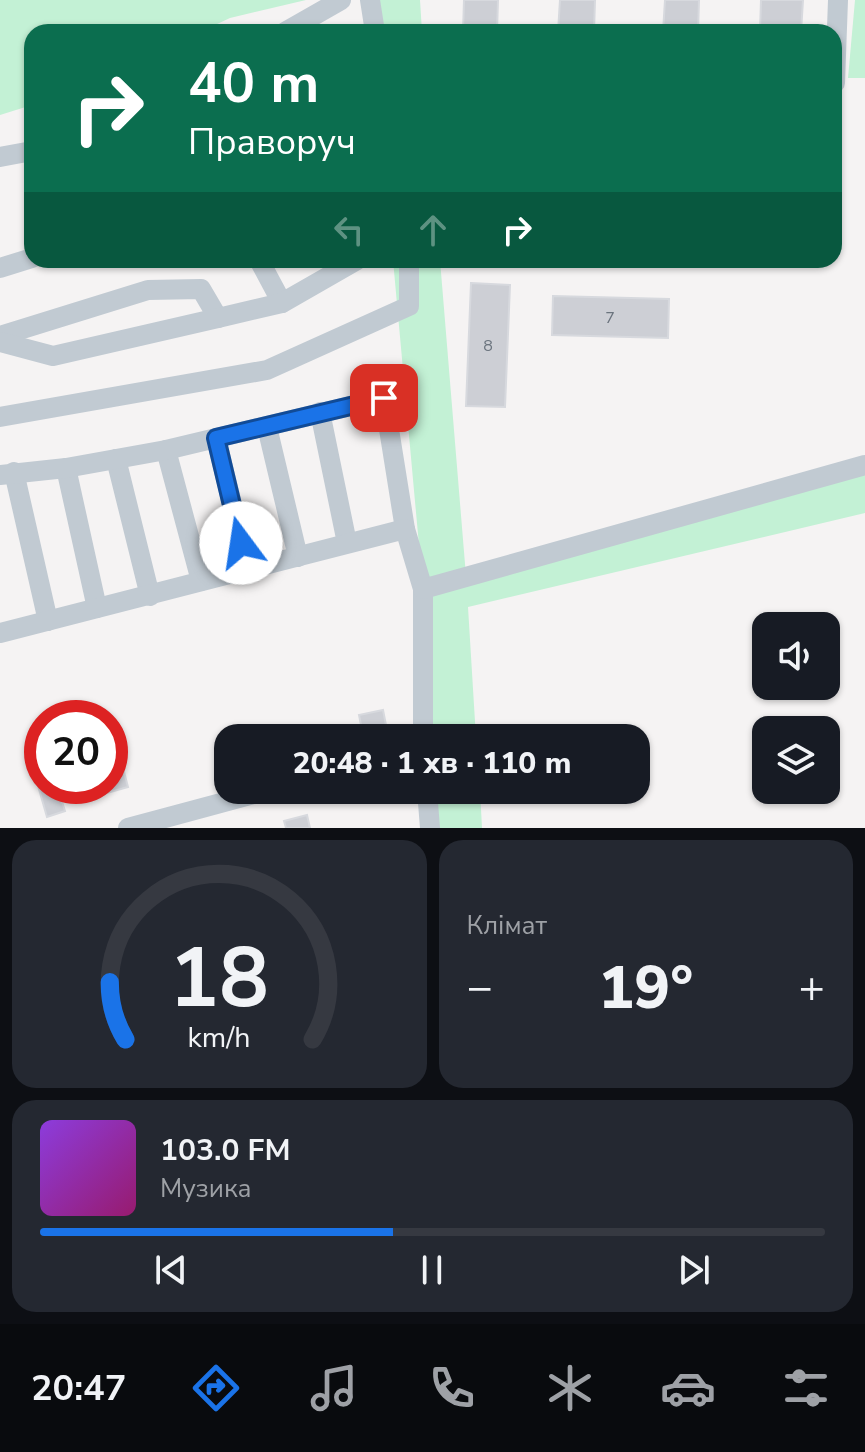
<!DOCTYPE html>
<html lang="uk">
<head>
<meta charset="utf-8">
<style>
  body { margin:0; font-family:"Nunito Sans",sans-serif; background:#242831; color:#f1f3f6; height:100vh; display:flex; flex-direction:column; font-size:30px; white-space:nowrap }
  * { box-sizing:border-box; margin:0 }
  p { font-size:26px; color:#9ea1a6 }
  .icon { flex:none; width:44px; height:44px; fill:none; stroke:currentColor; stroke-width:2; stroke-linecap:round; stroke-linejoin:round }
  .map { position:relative; height:828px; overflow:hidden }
  .side { display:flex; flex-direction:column; gap:12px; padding:12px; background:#0d0f14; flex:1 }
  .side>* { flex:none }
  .top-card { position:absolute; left:24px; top:24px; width:818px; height:244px; border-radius:24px; box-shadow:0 2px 6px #0004; background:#0b6e4f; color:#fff; overflow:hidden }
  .controls { position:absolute; left:752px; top:612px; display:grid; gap:16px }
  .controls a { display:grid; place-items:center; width:88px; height:88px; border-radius:16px; background:#171b24; box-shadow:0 2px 6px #0004; font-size:40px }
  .speed { position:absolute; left:24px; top:700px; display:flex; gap:16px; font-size:40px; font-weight:700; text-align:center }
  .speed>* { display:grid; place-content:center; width:104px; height:104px; border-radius:50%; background:#171b24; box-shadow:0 2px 6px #0004; line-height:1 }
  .speed .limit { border:12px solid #d22; background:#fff; color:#111 }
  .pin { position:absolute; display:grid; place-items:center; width:68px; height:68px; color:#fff; margin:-34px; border-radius:16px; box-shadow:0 4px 12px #0006 }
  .me { position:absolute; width:88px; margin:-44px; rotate:346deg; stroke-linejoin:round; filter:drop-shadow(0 0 6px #0008) }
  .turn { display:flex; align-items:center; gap:28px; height:168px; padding:0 32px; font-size:36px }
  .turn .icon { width:104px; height:104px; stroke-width:2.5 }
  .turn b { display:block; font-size:56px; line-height:68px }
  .lanes { display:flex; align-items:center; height:76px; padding:0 32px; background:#0003; justify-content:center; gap:40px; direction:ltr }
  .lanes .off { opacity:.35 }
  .big { font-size:60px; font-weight:800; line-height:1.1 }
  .side .widget { flex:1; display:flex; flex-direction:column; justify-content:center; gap:12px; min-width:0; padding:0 28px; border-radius:24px; background:#242831 }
  .side .dial { align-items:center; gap:0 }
  .dial svg { height:208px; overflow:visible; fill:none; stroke:#363941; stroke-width:7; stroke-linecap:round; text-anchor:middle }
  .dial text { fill:#f1f3f6; stroke:none }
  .song { display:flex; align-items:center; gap:24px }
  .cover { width:96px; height:96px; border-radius:12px; background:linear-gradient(135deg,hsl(270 70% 55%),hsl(320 70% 35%)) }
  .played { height:8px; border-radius:4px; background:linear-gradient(90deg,#1a73e8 45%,#363941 45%) }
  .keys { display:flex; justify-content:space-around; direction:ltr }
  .heat { display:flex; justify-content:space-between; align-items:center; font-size:44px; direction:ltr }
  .side .tiles { flex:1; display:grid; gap:12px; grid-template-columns:1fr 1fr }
  .widget:last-child { grid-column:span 2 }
  .trip { position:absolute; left:214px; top:724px; width:436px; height:80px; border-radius:24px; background:#171b24; box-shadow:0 2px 6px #0004; font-weight:800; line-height:80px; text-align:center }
  .tab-bar { display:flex; height:128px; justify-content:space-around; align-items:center; background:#090b0e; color:#9ea1a6 }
  .tab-bar .icon { width:56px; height:56px }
  .tab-bar .on { color:#1a73e8 }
  .tab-bar b { font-size:36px; color:#f1f3f6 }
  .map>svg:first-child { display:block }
  .green { fill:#c3f1d5 }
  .building { fill:#cdcfd5; stroke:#d7d9de; stroke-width:2 }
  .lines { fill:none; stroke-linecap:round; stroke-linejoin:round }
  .minor { stroke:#c1cad2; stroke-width:20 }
  .route-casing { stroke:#114b97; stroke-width:20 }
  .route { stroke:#1a73e8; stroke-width:14 }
  .labels { text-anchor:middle; stroke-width:7; stroke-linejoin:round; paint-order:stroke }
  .number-label { font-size:16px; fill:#6b747e }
</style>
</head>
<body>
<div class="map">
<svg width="865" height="828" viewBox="0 0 865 828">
  <rect width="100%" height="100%" fill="#f5f3f3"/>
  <g class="green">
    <path d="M0,0H306L230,18L200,32H32V105L0,115Z"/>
    <path d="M369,0H420L422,32H372Z"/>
    <path d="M855,0H865V78H848Z"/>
    <path d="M393,260H440L466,576L865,465V513L468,607L476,738H423V589Z"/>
    <path d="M427,790H480L482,828H430Z"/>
  </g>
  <g class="building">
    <path d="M464,0H498L497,32H463Z"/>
    <path d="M560,0H595L594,32H558Z"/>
    <path d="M665,0H699L698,32H663Z"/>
    <path d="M761,0H803L801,32H760Z"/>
    <path d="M471,283L510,285L505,407L466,406Z"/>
    <path d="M553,296L669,299L668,338L552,335Z"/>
    <path d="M383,710L387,730L363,735L359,715Z"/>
    <path d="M121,760L128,787L96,796L93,786H110V763Z"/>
    <path d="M42,777V786H57L65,811L47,817L36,779Z"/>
    <path d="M307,815L310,828H286L284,821Z"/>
  </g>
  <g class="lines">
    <g class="minor">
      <path d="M370,0L375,32"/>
      <path d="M285,32L341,0"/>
      <path d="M835,83L838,0"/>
      <path d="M0,157L32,151"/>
      <path d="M259,260L282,303"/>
      <path d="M0,268L32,258"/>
      <path d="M0,336L148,290L201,289L218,318"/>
      <path d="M0,342L53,356L218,318L282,303L357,260"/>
      <path d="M320,412L347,543"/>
      <path d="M0,417L267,370L409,306V260"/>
      <path d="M267,427L298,557"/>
      <path d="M216,438L248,570"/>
      <path d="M166,450L201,581"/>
      <path d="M116,459L150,596"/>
      <path d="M66,468L97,608"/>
      <path d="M14,472L48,621"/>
      <path d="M0,475L66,468L166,450L384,398L405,529L423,589V738"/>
      <path d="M423,589L865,465"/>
      <path d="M0,633L405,529"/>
      <path d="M427,790L430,828"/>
      <path d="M128,828L269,790"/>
    </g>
  </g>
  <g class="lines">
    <g class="route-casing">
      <path id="route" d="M241,543L216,438L384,398"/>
    </g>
    <use href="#route" class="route"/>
  </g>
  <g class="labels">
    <g class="number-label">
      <text x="610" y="323">7</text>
      <text x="488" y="351">8</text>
    </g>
  </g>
</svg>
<div class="controls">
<a><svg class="icon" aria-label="sound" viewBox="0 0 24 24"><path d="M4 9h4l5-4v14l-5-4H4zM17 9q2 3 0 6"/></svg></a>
<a><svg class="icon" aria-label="layers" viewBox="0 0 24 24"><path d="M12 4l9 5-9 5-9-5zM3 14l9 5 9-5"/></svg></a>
</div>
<div class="speed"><div class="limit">20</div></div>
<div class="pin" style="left:384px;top:398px;background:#d93025"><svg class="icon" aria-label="arrive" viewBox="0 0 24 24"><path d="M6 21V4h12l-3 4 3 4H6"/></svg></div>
<svg class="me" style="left:241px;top:543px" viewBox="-20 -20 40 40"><circle r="19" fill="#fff"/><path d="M0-13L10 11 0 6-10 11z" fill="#1a73e8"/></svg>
<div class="trip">20:48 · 1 хв · 110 m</div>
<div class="top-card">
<div class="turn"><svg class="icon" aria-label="right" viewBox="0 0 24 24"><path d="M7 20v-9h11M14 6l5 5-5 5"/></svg><div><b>40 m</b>Праворуч</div></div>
<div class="lanes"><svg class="icon off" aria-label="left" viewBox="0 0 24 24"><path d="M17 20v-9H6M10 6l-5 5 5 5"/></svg><svg class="icon off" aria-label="ahead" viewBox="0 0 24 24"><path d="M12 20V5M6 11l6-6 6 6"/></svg><svg class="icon" aria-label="right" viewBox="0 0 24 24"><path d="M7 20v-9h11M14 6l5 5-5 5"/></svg></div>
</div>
</div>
<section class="side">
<div class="tiles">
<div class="widget dial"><svg viewBox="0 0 100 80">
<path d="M14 69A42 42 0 1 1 86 69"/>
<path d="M14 69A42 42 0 0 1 8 47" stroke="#1a73e8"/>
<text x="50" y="56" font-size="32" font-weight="700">18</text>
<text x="50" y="72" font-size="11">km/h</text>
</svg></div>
<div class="widget"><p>Клімат</p>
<div class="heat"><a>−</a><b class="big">19°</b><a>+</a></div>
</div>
<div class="widget">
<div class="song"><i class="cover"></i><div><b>103.0 FM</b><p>Музика</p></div></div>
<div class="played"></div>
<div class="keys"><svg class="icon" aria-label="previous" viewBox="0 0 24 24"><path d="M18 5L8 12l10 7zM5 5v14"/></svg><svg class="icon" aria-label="pause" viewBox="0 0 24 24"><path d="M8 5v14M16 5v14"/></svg><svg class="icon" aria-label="next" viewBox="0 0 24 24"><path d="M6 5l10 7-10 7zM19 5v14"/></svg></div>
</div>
</div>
</section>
<nav class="tab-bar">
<b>20:47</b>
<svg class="icon on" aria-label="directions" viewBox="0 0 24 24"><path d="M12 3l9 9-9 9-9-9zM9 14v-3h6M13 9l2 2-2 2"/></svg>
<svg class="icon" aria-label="music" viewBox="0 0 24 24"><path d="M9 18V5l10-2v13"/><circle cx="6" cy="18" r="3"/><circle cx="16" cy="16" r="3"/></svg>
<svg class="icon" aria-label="phone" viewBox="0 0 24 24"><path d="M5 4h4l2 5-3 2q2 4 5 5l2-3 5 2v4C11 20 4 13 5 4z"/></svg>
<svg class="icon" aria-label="climate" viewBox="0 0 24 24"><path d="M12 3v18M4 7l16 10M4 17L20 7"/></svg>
<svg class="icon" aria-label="car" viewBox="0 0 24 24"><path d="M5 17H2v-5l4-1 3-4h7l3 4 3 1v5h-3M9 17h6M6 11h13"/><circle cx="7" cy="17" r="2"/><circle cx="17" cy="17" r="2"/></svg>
<svg class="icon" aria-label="filters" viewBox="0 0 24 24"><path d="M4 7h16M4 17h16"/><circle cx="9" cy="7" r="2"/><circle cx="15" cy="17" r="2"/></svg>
</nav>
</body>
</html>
